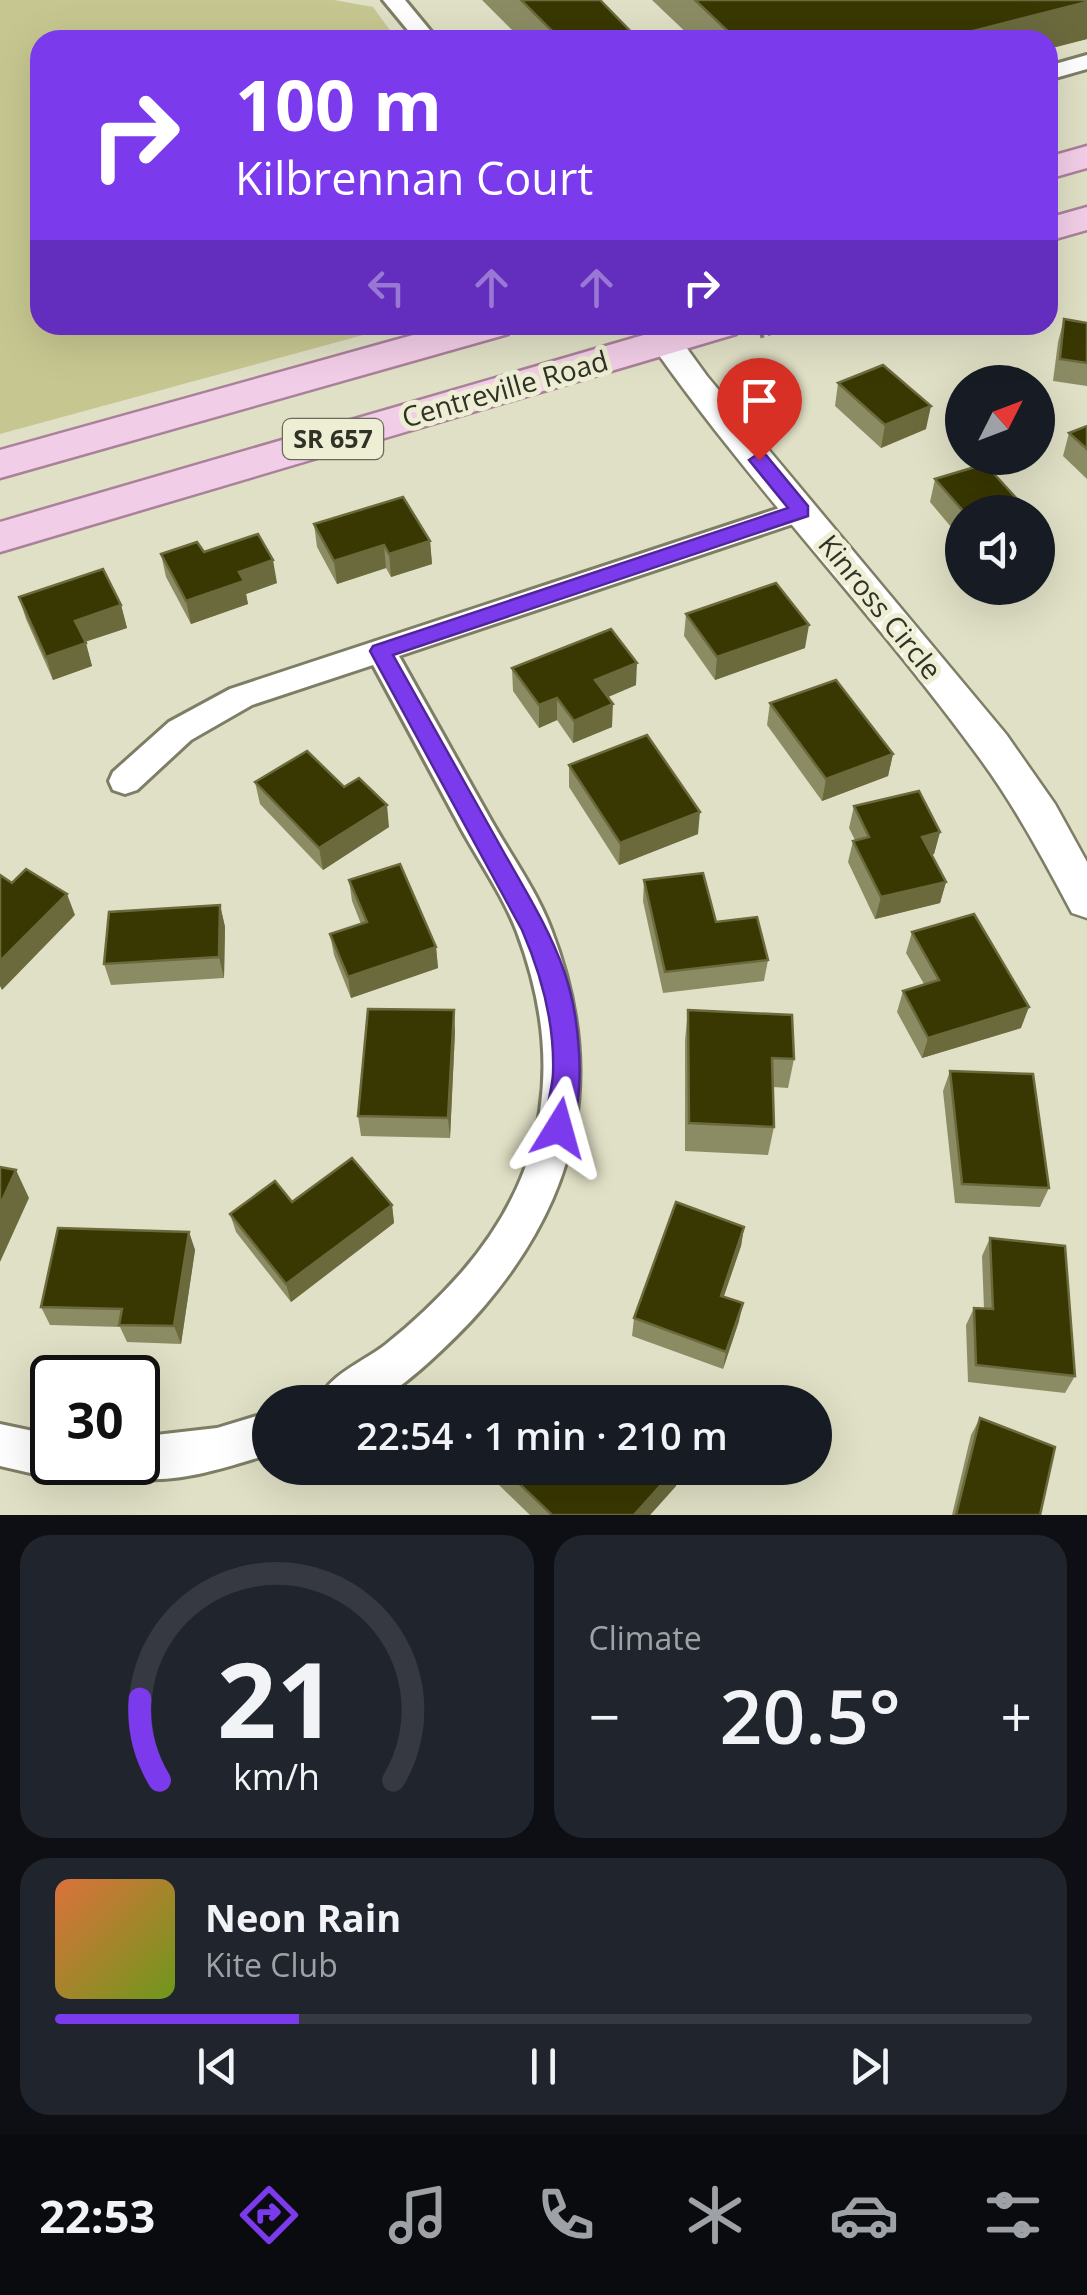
<!DOCTYPE html>
<html lang="en">
<head>
<meta charset="utf-8">
<style>
  body { margin:0; font-family:"Open Sans",sans-serif; background:#20242c; color:#f1f3f6; height:100vh; display:flex; flex-direction:column; font-size:38px; white-space:nowrap }
  * { box-sizing:border-box; margin:0 }
  p { font-size:32px; color:#9ea1a6 }
  .icon { flex:none; width:55px; height:55px; fill:none; stroke:currentColor; stroke-width:2; stroke-linecap:round; stroke-linejoin:round }
  .map { position:relative; height:1515px; overflow:hidden }
  .sheet { display:flex; flex-direction:column; gap:20px; padding:20px; background:#0d0f14; flex:1 }
  .sheet>* { flex:none }
  .top-card { position:absolute; left:30px; top:30px; width:1028px; height:305px; border-radius:30px; box-shadow:0 10px 40px #0002; background:#7c3aed; color:#fff; overflow:hidden }
  .needle { width:65px; rotate:48deg }
  .buttons { position:absolute; left:945px; top:365px; display:grid; gap:20px }
  .buttons a { display:grid; place-items:center; width:110px; height:110px; border-radius:50%; background:#171b24; box-shadow:0 10px 40px #0002; font-size:50px }
  .speed { position:absolute; left:30px; top:1355px; display:flex; gap:20px; font-size:50px; font-weight:700; text-align:center }
  .speed>* { display:grid; place-content:center; width:130px; height:130px; border-radius:50%; background:#171b24; box-shadow:0 10px 40px #0002; line-height:1 }
  .speed .limit { border:5px solid #111; border-radius:15px; background:#fff; color:#111 }
  .pin { position:absolute; display:grid; place-items:center; width:85px; height:85px; color:#fff; margin:-102px -42px; border-radius:50% 50% 50% 0; rotate:-45deg; box-shadow:0 0 10px #0007 }
  .pin .icon { rotate:45deg }
  .me { position:absolute; width:110px; margin:-55px; rotate:8deg; stroke-linejoin:round; filter:drop-shadow(0 0 8px #0008) }
  .turn { display:flex; align-items:center; gap:35px; height:210px; padding:0 40px; font-size:45px }
  .turn .icon { width:130px; height:130px; stroke-width:2.5 }
  .turn b { display:block; font-size:70px; line-height:85px }
  .lanes { display:flex; align-items:center; height:95px; padding:0 40px; background:#0003; justify-content:center; gap:50px; direction:ltr }
  .lanes .off { opacity:.35 }
  .big { font-size:75px; font-weight:600; line-height:1.1 }
  .sheet .tile { flex:1; display:flex; flex-direction:column; justify-content:center; gap:15px; min-width:0; padding:0 35px; border-radius:30px; background:#20242c }
  .sheet .dial { align-items:center; gap:0 }
  .dial svg { height:260px; overflow:visible; fill:none; stroke:#363941; stroke-width:7; stroke-linecap:round; text-anchor:middle }
  .dial text { fill:#f1f3f6; stroke:none }
  .song { display:flex; align-items:center; gap:30px }
  .cover { width:120px; height:120px; border-radius:15px; background:linear-gradient(135deg,hsl(20 70% 55%),hsl(80 70% 35%)) }
  .played { height:10px; border-radius:5px; background:linear-gradient(90deg,#7c3aed 25%,#363941 25%) }
  .keys { display:flex; justify-content:space-around; direction:ltr }
  .heat { display:flex; justify-content:space-between; align-items:center; font-size:55px; direction:ltr }
  .sheet .tiles { flex:1; display:grid; gap:20px; grid-template-columns:1fr 1fr }
  .tile:last-child { grid-column:span 2 }
  .trip { position:absolute; left:252px; top:1385px; width:580px; height:100px; border-radius:50px; background:#171b24; box-shadow:0 10px 40px #0002; font-weight:600; line-height:100px; text-align:center }
  .tab-bar { display:flex; height:160px; justify-content:space-around; align-items:center; background:#090b0e; color:#9ea1a6 }
  .tab-bar .icon { width:70px; height:70px }
  .tab-bar .selected { color:#7c3aed }
  .tab-bar b { font-size:45px; color:#f1f3f6 }
  .map>svg:first-child { display:block }
  .green { fill:#c6c790 }
  .lines { fill:none; stroke-linecap:round; stroke-linejoin:round }
  .minor-casing { stroke:#7e7e66; stroke-width:6 }
  .tertiary-casing { stroke:#7e7e66; stroke-width:5 }
  .primary-casing { stroke:#a98199; stroke-width:5 }
  .path { stroke:#828371; stroke-width:5; stroke-dasharray:4 4; stroke-linecap:butt }
  .minor { fill:#fff; fill-rule:evenodd }
  .tertiary { fill:#fff; fill-rule:evenodd }
  .primary { fill:#f2cde7; fill-rule:evenodd }
  .wall { fill:#8c8c64 }
  .shaded-wall { fill:#6b6a3d }
  .building { fill:#393802; stroke:#6b6a3d; stroke-width:2.5 }
  .route { fill:#7c3aed; stroke:#51269a; stroke-width:2.5 }
  .labels { text-anchor:middle; stroke-width:10; stroke-linejoin:round; paint-order:stroke }
  .shield { fill:#edeed3; stroke:#696a5b; stroke-width:2.5 }
  .shield-label { font-size:25px; font-weight:bold; fill:#313227 }
  .street-label { font-size:28px; fill:#313227; stroke:#edeed3 }
</style>
</head>
<body>
<div class="map">
<svg width="1087" height="1515" viewBox="0 0 1087 1515">
  <rect width="100%" height="100%" fill="#e0e0c6"/>
  <path class="green" d="M0,0H334L373,7L397,40H40V325H400L0,434Z"/>
  <g class="lines">
    <g class="minor-casing">
      <g id="minor">
        <path d="M383,0H405L438,40H416Z"/>
        <path d="M1087,55V69L1048,80V66Z"/>
        <path d="M801,501L811,504L815,511L811,518L399,656C430,711 461,767 492,822C512,857 537,892 551,929C605,1069 582,1190 486,1304C467,1327 398,1397 371,1402C355,1406 335,1402 318,1402C328,1375 363,1362 385,1345C413,1323 439,1298 462,1272C550,1170 564,1057 517,932C504,898 481,864 463,832C433,776 403,720 373,665L252,705L191,740L137,790L125,794L113,790L109,781L113,772L169,722L230,689Z"/>
        <path d="M270,1412V1454C231,1466 161,1490 123,1474L118,1462H138V1437L217,1428Z"/>
        <path d="M0,1424L52,1435V1462H71L67,1471L52,1478L0,1466Z"/>
      </g>
    </g>
    <g class="tertiary-casing">
      <path id="tertiary" d="M638,325H670L707,376L1006,734L1055,804L1087,862V918L1072,913C1043,859 1015,806 978,756C870,608 741,477 638,325Z"/>
    </g>
    <g class="primary-casing">
      <g id="primary">
        <path d="M1087,146V168L1048,179V157Z"/>
        <path d="M1087,207V230L1048,241V218Z"/>
        <path d="M449,325H514L508,334L0,478V450Z"/>
        <path d="M678,325H742L736,334L0,552V522Z"/>
      </g>
    </g>
    <path class="path" d="M760,336L794,325"/>
    <use href="#minor" class="minor"/>
    <use href="#tertiary" class="tertiary"/>
    <use href="#primary" class="primary"/>
  </g>
  <g class="wall">
    <path d="M482,0H600L639,40H522Z"/>
    <path d="M652,0H1087V39L1048,49V40H694Z"/>
    <path d="M1064,319L1087,323V386L1053,381L1058,342Z"/>
    <path d="M838,383L926,429L881,448L835,406Z"/>
    <path d="M1087,426V479L1063,456L1069,433Z"/>
    <path d="M935,479L1025,512H962V540L930,502Z"/>
    <path d="M314,524L430,541L432,564L391,577L386,568L337,584L317,547Z"/>
    <path d="M204,552L277,583L246,594L248,604L191,624L166,577L161,554Z"/>
    <path d="M19,597L121,605L127,628L85,642L92,666L53,680L26,619Z"/>
    <path d="M686,614L805,648L715,680L684,636Z"/>
    <path d="M512,668L636,685L608,697L612,727L573,743L557,720L539,728L513,691Z"/>
    <path d="M770,703L893,754L888,776L822,801L767,725Z"/>
    <path d="M569,765L698,834L619,865L569,787Z"/>
    <path d="M255,782L389,827L323,870L260,804Z"/>
    <path d="M854,806L940,832L934,854L932,855L946,882L940,903L875,919L848,862L853,841L855,840L849,828Z"/>
    <path d="M349,880L436,947L438,968L351,998L334,955L330,934L361,924L352,901Z"/>
    <path d="M644,880L716,922L768,960L764,981L663,993L643,901Z"/>
    <path d="M220,905L225,927L224,978L111,985L104,964Z"/>
    <path d="M912,932L1021,1028L922,1058L897,1012L903,991L924,984L906,953Z"/>
    <path d="M688,1010L794,1059L788,1088L773,1087L774,1127L768,1155L685,1151V1040Z"/>
    <path d="M455,1031L450,1138L361,1136L358,1116Z"/>
    <path d="M950,1071L1049,1188L1040,1207L955,1203L943,1091Z"/>
    <path d="M292,1202L392,1205L394,1223L291,1302L236,1232L230,1214Z"/>
    <path d="M744,1227L741,1246L724,1296L739,1321L723,1369L632,1336L634,1318Z"/>
    <path d="M189,1232L195,1250L181,1344L127,1342L120,1327L50,1325L41,1307Z"/>
    <path d="M990,1238L1075,1376L1065,1393L968,1382L966,1325L974,1308L984,1309L982,1256Z"/>
    <path d="M980,1418L1040,1515H952L971,1435Z"/>
    <path d="M498,1468H679L676,1486L650,1515H530L499,1485Z"/>
  </g>
  <g class="shaded-wall">
    <path d="M1087,2V39L1048,49V40H938Z"/>
    <path d="M931,406L926,429L881,448L885,425Z"/>
    <path d="M430,541L432,564L391,577L389,554Z"/>
    <path d="M384,545L386,568L337,584L334,561Z"/>
    <path d="M273,560L277,583L246,594L248,604L191,624L186,601L239,572Z"/>
    <path d="M121,605L127,628L81,643L75,621Z"/>
    <path d="M809,625L805,648L715,680L717,657Z"/>
    <path d="M86,643L92,666L53,680L46,657Z"/>
    <path d="M637,663L636,685L594,703L595,680Z"/>
    <path d="M557,698V720L539,728V705Z"/>
    <path d="M613,704L612,727L573,743L574,721Z"/>
    <path d="M893,754L888,776L822,801L826,779Z"/>
    <path d="M387,805L389,827L323,870L319,848Z"/>
    <path d="M700,812L698,834L619,865L620,843Z"/>
    <path d="M940,832L934,854L916,858L922,837Z"/>
    <path d="M946,882L940,903L875,919L881,897Z"/>
    <path d="M67,894L75,915L2,990L0,986V961Z"/>
    <path d="M220,905L225,927L224,978L219,957Z"/>
    <path d="M436,947L438,968L351,998L348,977Z"/>
    <path d="M1029,1007L1021,1028L922,1058L928,1038Z"/>
    <path d="M454,1010L455,1031L450,1138L448,1118Z"/>
    <path d="M16,1170L29,1198L0,1262V1205Z"/>
    <path d="M392,1205L394,1223L291,1302L286,1284Z"/>
    <path d="M744,1227L741,1246L718,1313L721,1296Z"/>
    <path d="M189,1232L195,1250L181,1344L174,1326Z"/>
    <path d="M743,1303L739,1321L723,1369L726,1352Z"/>
    <path d="M676,1468H679L676,1486L650,1515H634Z"/>
  </g>
  <g class="building">
    <path d="M521,0H600L639,40H561Z"/>
    <path d="M695,0H1087V2L938,40H716L733,36Z"/>
    <path d="M1064,319L1087,323V363L1060,359Z"/>
    <path d="M883,365L931,406L885,425L838,383Z"/>
    <path d="M1087,426V449L1069,433Z"/>
    <path d="M985,464L1026,509L1016,512H964L935,479Z"/>
    <path d="M403,497L430,541L389,554L384,545L334,561L314,524Z"/>
    <path d="M258,534L273,560L239,572L244,581L186,601L161,554L197,542L204,552Z"/>
    <path d="M103,569L121,605L75,621L86,643L46,657L19,597Z"/>
    <path d="M776,583L809,625L717,657L686,614Z"/>
    <path d="M611,629L637,663L595,680L613,704L574,721L557,698L539,705L512,668Z"/>
    <path d="M836,680L893,754L826,779L770,703Z"/>
    <path d="M647,735L700,812L620,843L569,765Z"/>
    <path d="M307,751L344,787L359,778L387,805L319,848L255,782Z"/>
    <path d="M919,791L940,832L922,837L946,882L881,897L853,841L869,837L854,806Z"/>
    <path d="M400,864L436,947L348,977L330,934L367,922L349,880Z"/>
    <path d="M26,869L67,894L0,961V875L12,883Z"/>
    <path d="M703,873L716,922L757,917L768,960L665,972L644,880Z"/>
    <path d="M220,905L219,957L104,964L109,912Z"/>
    <path d="M974,914L1029,1007L928,1038L903,991L939,980L912,932Z"/>
    <path d="M368,1009L454,1010L448,1118L358,1116Z"/>
    <path d="M688,1010L792,1015L794,1059L772,1058L774,1127L689,1123Z"/>
    <path d="M950,1071L1033,1074L1049,1188L962,1184Z"/>
    <path d="M352,1158L392,1205L286,1284L230,1214L275,1181L292,1202Z"/>
    <path d="M0,1167L16,1170L0,1205Z"/>
    <path d="M676,1202L744,1227L721,1296L743,1303L726,1352L634,1318Z"/>
    <path d="M58,1228L189,1232L174,1326L119,1325L122,1309L41,1307Z"/>
    <path d="M990,1238L1065,1246L1075,1376L976,1365L974,1308L993,1309Z"/>
    <path d="M980,1418L1055,1447L1040,1515H956Z"/>
    <path d="M503,1468H676L634,1515H552Z"/>
  </g>
  <path class="route" d="M759,453L766,455L808,506V516L393,655C428,717 463,779 498,842C521,884 548,925 564,971C579,1014 588,1094 568,1136L559,1139L549,1136C541,1118 552,1094 553,1074C555,1023 542,976 522,930L370,651L373,646L788,508L749,460Z"/>
  <g class="labels">
    <rect class="shield" x="283" y="419" width="100" height="40" rx="8"/>
    <g class="shield-label">
      <text x="333" y="448">SR 657</text>
    </g>
    <g class="street-label">
      <text transform="translate(505 389) rotate(-16)" y="10">Centreville Road</text>
      <text transform="translate(880 607) rotate(51)" y="10">Kinross Circle</text>
    </g>
  </g>
</svg>
<div class="buttons">
<a><svg class="needle" viewBox="-14 -14 28 28"><path d="M0-13l5 13h-10z" fill="#e53935"/><path d="M0 13l5-13h-10z" fill="#9ea1a6"/></svg></a>
<a><svg class="icon" aria-label="sound" viewBox="0 0 24 24"><path d="M4 9h4l5-4v14l-5-4H4zM17 9q2 3 0 6"/></svg></a>
</div>
<div class="speed"><div class="limit">30</div></div>
<div class="pin" style="left:759px;top:460px;background:#d93025"><svg class="icon" aria-label="arrive" viewBox="0 0 24 24"><path d="M6 21V4h12l-3 4 3 4H6"/></svg></div>
<svg class="me" style="left:559px;top:1128px" viewBox="-20 -20 40 40"><path d="M0-17L14 15 0 8-14 15z" fill="#7c3aed" stroke="#fff" stroke-width="4"/></svg>
<div class="trip">22:54 · 1 min · 210 m</div>
<div class="top-card">
<div class="turn"><svg class="icon" aria-label="right" viewBox="0 0 24 24"><path d="M7 20v-9h11M14 6l5 5-5 5"/></svg><div><b>100 m</b>Kilbrennan Court</div></div>
<div class="lanes"><svg class="icon off" aria-label="left" viewBox="0 0 24 24"><path d="M17 20v-9H6M10 6l-5 5 5 5"/></svg><svg class="icon off" aria-label="ahead" viewBox="0 0 24 24"><path d="M12 20V5M6 11l6-6 6 6"/></svg><svg class="icon off" aria-label="ahead" viewBox="0 0 24 24"><path d="M12 20V5M6 11l6-6 6 6"/></svg><svg class="icon" aria-label="right" viewBox="0 0 24 24"><path d="M7 20v-9h11M14 6l5 5-5 5"/></svg></div>
</div>
</div>
<section class="sheet">
<div class="tiles">
<div class="tile dial"><svg viewBox="0 0 100 80">
<path d="M14 69A42 42 0 1 1 86 69"/>
<path d="M14 69A42 42 0 0 1 8 44" stroke="#7c3aed"/>
<text x="50" y="56" font-size="32" font-weight="700">21</text>
<text x="50" y="72" font-size="11">km/h</text>
</svg></div>
<div class="tile"><p>Climate</p>
<div class="heat"><a>−</a><b class="big">20.5°</b><a>+</a></div>
</div>
<div class="tile">
<div class="song"><i class="cover"></i><div><b>Neon Rain</b><p>Kite Club</p></div></div>
<div class="played"></div>
<div class="keys"><svg class="icon" aria-label="previous" viewBox="0 0 24 24"><path d="M18 5L8 12l10 7zM5 5v14"/></svg><svg class="icon" aria-label="pause" viewBox="0 0 24 24"><path d="M8 5v14M16 5v14"/></svg><svg class="icon" aria-label="next" viewBox="0 0 24 24"><path d="M6 5l10 7-10 7zM19 5v14"/></svg></div>
</div>
</div>
</section>
<nav class="tab-bar">
<b>22:53</b>
<svg class="icon selected" aria-label="directions" viewBox="0 0 24 24"><path d="M12 3l9 9-9 9-9-9zM9 14v-3h6M13 9l2 2-2 2"/></svg>
<svg class="icon" aria-label="music" viewBox="0 0 24 24"><path d="M9 18V5l10-2v13"/><circle cx="6" cy="18" r="3"/><circle cx="16" cy="16" r="3"/></svg>
<svg class="icon" aria-label="phone" viewBox="0 0 24 24"><path d="M5 4h4l2 5-3 2q2 4 5 5l2-3 5 2v4C11 20 4 13 5 4z"/></svg>
<svg class="icon" aria-label="climate" viewBox="0 0 24 24"><path d="M12 3v18M4 7l16 10M4 17L20 7"/></svg>
<svg class="icon" aria-label="car" viewBox="0 0 24 24"><path d="M5 17H2v-5l4-1 3-4h7l3 4 3 1v5h-3M9 17h6M6 11h13"/><circle cx="7" cy="17" r="2"/><circle cx="17" cy="17" r="2"/></svg>
<svg class="icon" aria-label="filters" viewBox="0 0 24 24"><path d="M4 7h16M4 17h16"/><circle cx="9" cy="7" r="2"/><circle cx="15" cy="17" r="2"/></svg>
</nav>
</body>
</html>
